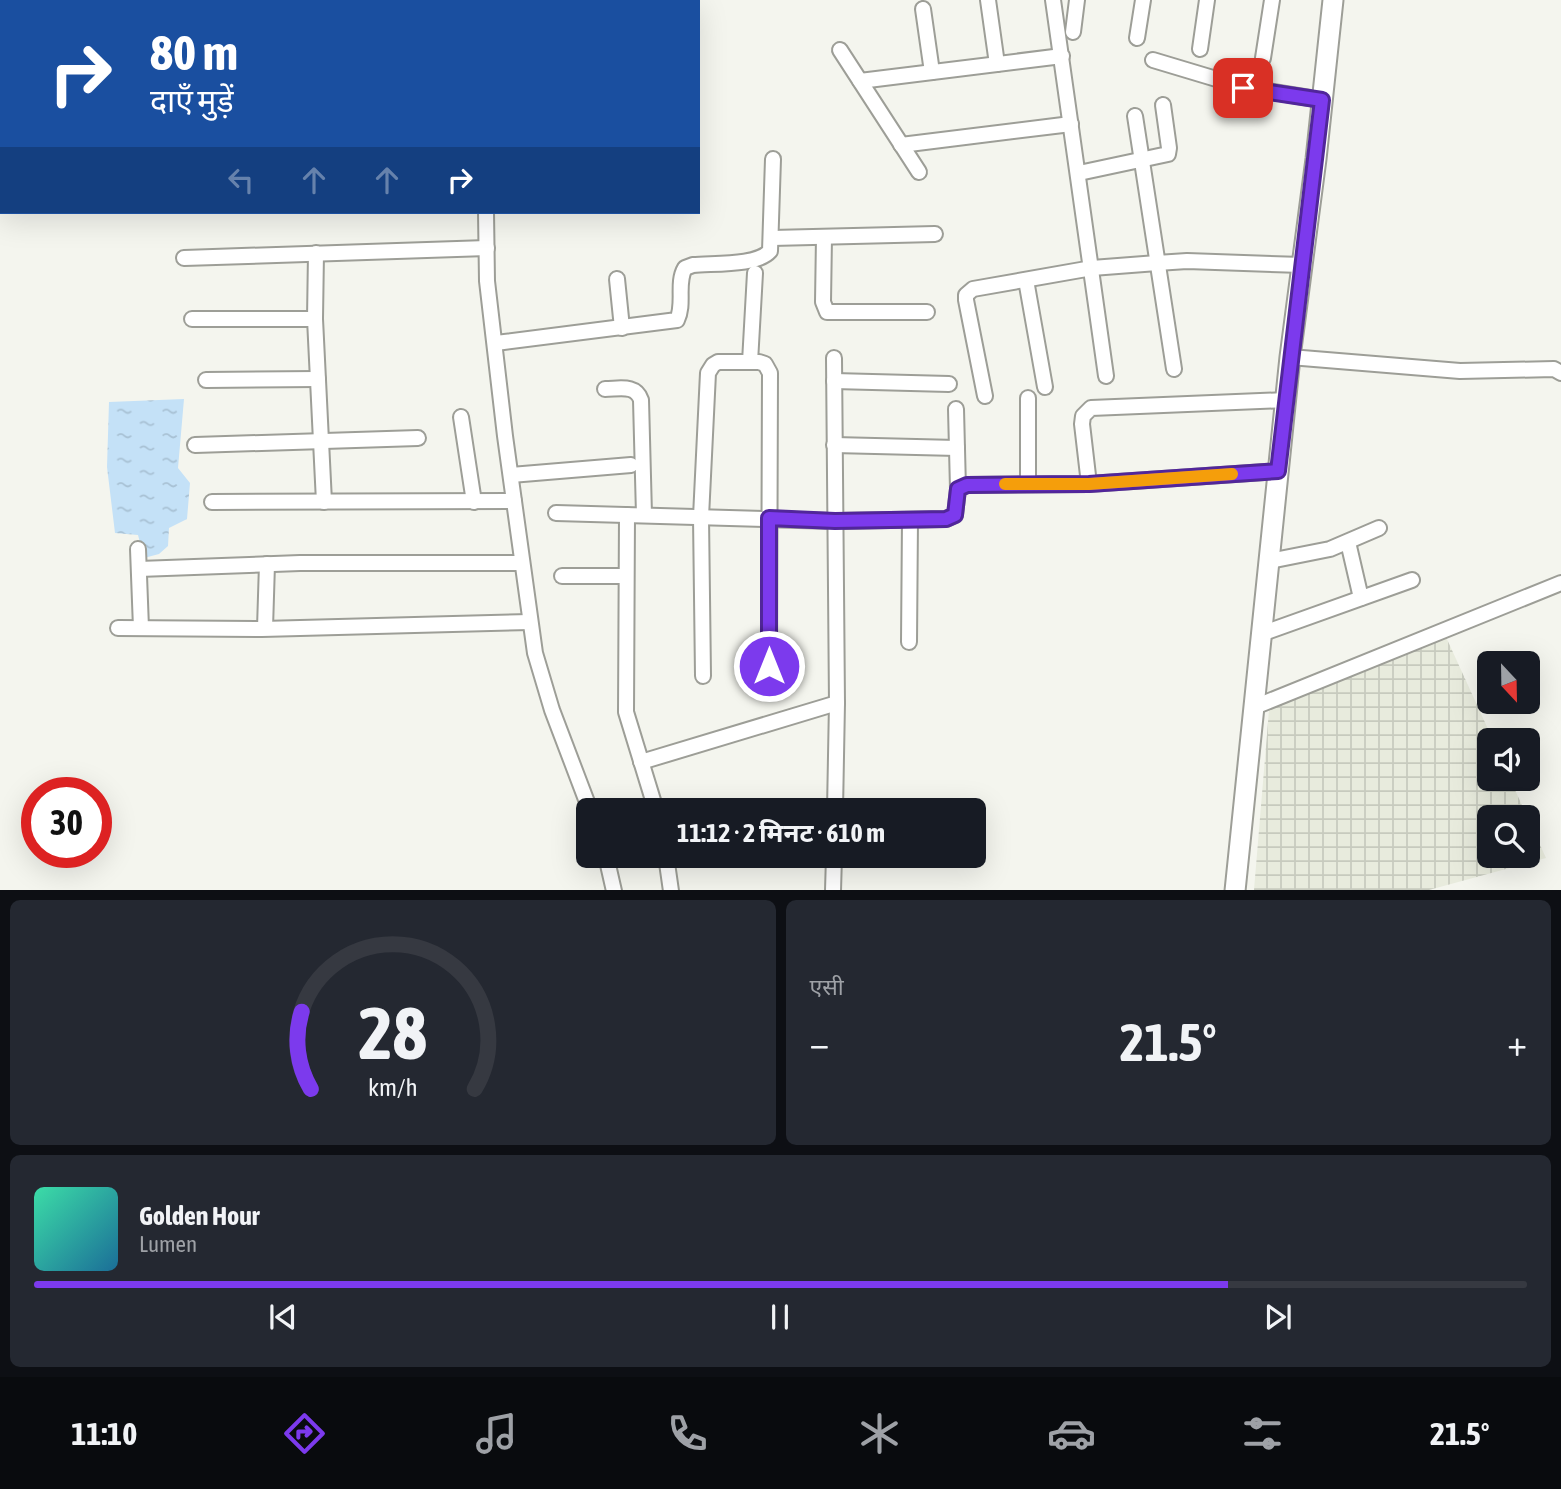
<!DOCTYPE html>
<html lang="hi">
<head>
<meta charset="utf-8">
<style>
  body { margin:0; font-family:"Asap Condensed","Noto Sans Devanagari",sans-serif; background:#242831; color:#f1f3f6; height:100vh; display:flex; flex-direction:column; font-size:26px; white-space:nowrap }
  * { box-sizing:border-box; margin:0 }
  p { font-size:23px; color:#9ea1a6 }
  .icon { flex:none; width:38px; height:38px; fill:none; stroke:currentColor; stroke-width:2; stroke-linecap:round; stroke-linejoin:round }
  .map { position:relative; height:890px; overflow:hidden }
  .sheet { display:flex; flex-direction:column; gap:10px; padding:10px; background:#0d0f14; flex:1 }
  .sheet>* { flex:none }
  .hud { position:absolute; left:0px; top:0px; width:700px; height:214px; box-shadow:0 7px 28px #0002; background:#1a4fa0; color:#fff; overflow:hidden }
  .needle { width:46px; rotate:158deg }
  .fabs { position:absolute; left:1477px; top:651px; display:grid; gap:14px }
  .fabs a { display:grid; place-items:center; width:63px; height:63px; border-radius:10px; background:#171b24; box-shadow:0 7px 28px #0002; font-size:35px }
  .speed { position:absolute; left:21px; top:777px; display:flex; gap:14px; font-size:35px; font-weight:700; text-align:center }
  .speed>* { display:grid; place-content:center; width:91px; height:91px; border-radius:50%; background:#171b24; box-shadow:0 7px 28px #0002; line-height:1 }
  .speed .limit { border:10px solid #d22; background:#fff; color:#111 }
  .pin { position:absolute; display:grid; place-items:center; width:60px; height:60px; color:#fff; margin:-30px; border-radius:14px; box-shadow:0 4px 10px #0006 }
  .me { position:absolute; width:77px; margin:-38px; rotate:0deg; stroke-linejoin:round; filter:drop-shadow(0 0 5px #0008) }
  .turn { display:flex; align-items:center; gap:24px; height:147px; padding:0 35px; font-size:32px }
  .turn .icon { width:91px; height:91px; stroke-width:2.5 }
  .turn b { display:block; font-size:49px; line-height:60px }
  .lanes { display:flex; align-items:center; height:66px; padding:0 35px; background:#0003; justify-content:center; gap:35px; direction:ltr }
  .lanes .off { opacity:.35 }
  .big { font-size:52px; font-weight:700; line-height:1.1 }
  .sheet .card { flex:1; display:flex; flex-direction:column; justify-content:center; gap:10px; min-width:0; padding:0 24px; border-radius:10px; background:#242831 }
  .sheet .dial { align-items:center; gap:0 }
  .dial svg { height:182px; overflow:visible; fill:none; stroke:#363941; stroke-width:7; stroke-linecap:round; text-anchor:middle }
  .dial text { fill:#f1f3f6; stroke:none }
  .song { display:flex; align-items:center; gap:21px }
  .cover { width:84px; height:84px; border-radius:10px; background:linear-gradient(135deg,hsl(160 70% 55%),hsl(200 70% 35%)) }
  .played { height:7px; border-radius:4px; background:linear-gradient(90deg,#7c3aed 80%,#363941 80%) }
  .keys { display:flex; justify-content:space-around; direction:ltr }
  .heat { display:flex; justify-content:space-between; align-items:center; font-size:38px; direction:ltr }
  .sheet .tiles { flex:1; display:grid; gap:10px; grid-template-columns:1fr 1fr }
  .card:last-child { grid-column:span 2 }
  .trip { position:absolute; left:576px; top:798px; width:410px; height:70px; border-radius:10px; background:#171b24; box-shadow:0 7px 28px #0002; font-weight:700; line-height:70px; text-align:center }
  .dock { display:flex; height:112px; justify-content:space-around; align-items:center; background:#090b0e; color:#9ea1a6 }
  .dock .icon { width:49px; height:49px }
  .dock .on { color:#7c3aed }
  .dock b { font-size:32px; color:#f1f3f6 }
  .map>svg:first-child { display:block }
  .industrial { fill:url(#industrial-grid); fill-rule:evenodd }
  .water { fill:url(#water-ripples) }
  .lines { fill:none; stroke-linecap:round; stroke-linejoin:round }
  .street-casing { stroke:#9d9e97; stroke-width:18 }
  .secondary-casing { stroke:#9d9e97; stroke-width:23 }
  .street { stroke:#fff; stroke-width:14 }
  .secondary { stroke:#fff; stroke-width:19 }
  .route-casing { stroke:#51269a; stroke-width:18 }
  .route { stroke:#7c3aed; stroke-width:12 }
  .slow { stroke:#f59e0b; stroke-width:12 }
</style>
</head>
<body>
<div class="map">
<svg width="1561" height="891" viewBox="0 0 1561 891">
  <defs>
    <pattern id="industrial-grid" width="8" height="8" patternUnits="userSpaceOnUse" patternTransform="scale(1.75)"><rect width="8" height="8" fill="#e8ebdd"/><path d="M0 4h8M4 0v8" fill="none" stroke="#c7cabe"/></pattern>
    <pattern id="water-ripples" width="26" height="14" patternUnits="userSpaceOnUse" patternTransform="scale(1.75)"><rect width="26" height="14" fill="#c4e1f7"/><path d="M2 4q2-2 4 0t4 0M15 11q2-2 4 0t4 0" fill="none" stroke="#a8c1d4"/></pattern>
  </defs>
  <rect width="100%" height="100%" fill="#f4f5ee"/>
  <path class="industrial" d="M1446,637L1493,740H1489V779H1510L1546,858L1429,890H1254L1269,710ZM1489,817H1528V856H1489Z"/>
  <path class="water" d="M184,399L178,468L190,483L187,519L169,528L168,546L159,554L144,558L138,535L115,533L107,467L109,402Z"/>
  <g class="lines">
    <g class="street-casing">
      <g id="street">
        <path d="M415,0V2"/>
        <path d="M477,0V2"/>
        <path d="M988,0L997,64"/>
        <path d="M1053,0L1106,376"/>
        <path d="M923,9L932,72"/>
        <path d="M1073,32L1077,0"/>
        <path d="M1137,38L1143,0"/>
        <path d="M1200,49L1207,0"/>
        <path d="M840,50L919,172"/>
        <path d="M1263,58L1272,0"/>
        <path d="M1153,60L1243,87L1322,100"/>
        <path d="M860,81L1062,56"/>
        <path d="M1135,116L1174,369"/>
        <path d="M901,145L1071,124"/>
        <path d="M1079,173L1168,154L1169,148L1163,105"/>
        <path d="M486,212L487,281L505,436L535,653L552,710L590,810"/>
        <path d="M824,237L823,302L827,312H927"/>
        <path d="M772,238L935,234"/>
        <path d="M184,258L487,248"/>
        <path d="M617,279L622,328"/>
        <path d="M1026,280L1045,387"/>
        <path d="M192,319H315L324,502"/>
        <path d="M315,319L316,253"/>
        <path d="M496,343L677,320C685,304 676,283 685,268L693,265C713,263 757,266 770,251L773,159"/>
        <path d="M1290,357L1460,371L1554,369L1561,373"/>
        <path d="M834,358L837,703L835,810"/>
        <path d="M750,362L755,273"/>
        <path d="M206,380L318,379"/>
        <path d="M834,381L949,384"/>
        <path d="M605,389C619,389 636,384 641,400L644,515"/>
        <path d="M985,396L966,300V295L973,289L1092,268L1157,263L1187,261L1302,265"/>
        <path d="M1028,398V484"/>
        <path d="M956,409L958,489"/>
        <path d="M461,417L474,502"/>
        <path d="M195,445L418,438"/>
        <path d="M834,445L957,448"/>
        <path d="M511,475L631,465"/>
        <path d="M1089,484L1082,424L1083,416L1091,408L1286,400"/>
        <path d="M212,502L514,501"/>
        <path d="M556,513L835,521L946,519L955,515L958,489L967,485L1089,484L1278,471"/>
        <path d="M627,515L626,712L656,810"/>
        <path d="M1348,542L1361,598"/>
        <path d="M138,549L141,628"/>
        <path d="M1270,561L1330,549L1379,528"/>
        <path d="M139,569L300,563H522"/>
        <path d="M562,576H626"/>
        <path d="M118,628L262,629L530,622"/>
        <path d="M265,628L267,564"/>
        <path d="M1261,634L1412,580"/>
        <path d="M909,642L910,520"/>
        <path d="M703,676L701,517L708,373L713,365L718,362H759L765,364L770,373L769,666"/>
        <path d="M1252,708L1561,583"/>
        <path d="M641,762L837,703"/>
        <path d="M606,856L614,891"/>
        <path d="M666,856L671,891"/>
        <path d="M833,891L834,856"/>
      </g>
    </g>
    <g class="secondary-casing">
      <path id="secondary" d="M1235,891L1290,357L1316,159L1333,0"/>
    </g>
    <use href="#street" class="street"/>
    <use href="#secondary" class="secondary"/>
  </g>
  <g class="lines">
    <g class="route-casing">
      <path id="route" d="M769,666V518L835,521L946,519L955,515L958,489L967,485L1089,484L1278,471L1322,100L1243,88"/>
    </g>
    <use href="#route" class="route"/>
    <path class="slow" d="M1005,484H1089L1232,474"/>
  </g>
</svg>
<div class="fabs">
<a><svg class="needle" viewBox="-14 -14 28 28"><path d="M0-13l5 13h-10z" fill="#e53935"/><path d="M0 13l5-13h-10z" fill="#9ea1a6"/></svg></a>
<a><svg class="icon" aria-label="sound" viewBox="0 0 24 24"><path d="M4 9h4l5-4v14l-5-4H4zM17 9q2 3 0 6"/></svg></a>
<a><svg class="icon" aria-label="search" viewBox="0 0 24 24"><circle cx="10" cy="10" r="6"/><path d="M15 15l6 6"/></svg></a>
</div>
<div class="speed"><div class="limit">30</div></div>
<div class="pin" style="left:1243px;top:88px;background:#d93025"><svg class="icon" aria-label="arrive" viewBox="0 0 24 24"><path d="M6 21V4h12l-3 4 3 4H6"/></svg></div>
<svg class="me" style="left:769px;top:666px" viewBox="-20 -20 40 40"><circle r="17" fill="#7c3aed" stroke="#fff" stroke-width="3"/><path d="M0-11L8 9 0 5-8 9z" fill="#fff"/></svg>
<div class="trip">11:12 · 2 मिनट · 610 m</div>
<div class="hud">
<div class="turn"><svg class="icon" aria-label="right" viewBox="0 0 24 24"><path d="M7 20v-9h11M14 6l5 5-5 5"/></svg><div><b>80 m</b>दाएँ मुड़ें</div></div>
<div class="lanes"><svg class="icon off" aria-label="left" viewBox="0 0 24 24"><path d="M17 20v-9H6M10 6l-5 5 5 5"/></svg><svg class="icon off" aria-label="ahead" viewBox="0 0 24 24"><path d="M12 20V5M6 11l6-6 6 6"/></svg><svg class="icon off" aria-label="ahead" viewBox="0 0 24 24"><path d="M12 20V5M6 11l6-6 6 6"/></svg><svg class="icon" aria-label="right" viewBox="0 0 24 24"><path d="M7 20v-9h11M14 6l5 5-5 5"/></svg></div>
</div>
</div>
<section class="sheet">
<div class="tiles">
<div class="card dial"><svg viewBox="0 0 100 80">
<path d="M14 69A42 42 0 1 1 86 69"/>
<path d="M14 69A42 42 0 0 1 10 35" stroke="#7c3aed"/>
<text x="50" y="56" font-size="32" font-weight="700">28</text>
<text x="50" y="72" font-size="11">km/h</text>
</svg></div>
<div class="card"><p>एसी</p>
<div class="heat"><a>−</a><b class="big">21.5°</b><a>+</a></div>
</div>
<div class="card">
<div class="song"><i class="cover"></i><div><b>Golden Hour</b><p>Lumen</p></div></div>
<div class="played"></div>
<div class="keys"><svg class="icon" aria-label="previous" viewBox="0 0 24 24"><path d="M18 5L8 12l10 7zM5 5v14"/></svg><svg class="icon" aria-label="pause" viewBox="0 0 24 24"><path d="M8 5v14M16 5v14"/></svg><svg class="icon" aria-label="next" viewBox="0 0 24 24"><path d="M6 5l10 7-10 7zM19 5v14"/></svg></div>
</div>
</div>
</section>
<nav class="dock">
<b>11:10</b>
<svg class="icon on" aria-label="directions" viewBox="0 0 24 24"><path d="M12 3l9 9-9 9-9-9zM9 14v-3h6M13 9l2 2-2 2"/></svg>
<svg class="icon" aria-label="music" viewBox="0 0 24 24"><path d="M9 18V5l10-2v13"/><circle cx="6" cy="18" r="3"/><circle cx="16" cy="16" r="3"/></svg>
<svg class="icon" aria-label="phone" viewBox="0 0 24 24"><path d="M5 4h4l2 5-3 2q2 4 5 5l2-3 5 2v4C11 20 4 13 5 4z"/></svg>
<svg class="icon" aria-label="climate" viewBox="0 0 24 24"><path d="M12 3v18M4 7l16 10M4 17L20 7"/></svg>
<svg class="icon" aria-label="car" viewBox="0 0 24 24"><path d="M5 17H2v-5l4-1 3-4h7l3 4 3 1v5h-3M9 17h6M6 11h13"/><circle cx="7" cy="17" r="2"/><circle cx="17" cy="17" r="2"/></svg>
<svg class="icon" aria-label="filters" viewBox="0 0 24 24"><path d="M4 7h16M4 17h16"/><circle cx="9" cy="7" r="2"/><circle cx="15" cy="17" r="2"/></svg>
<b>21.5°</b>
</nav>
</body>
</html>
